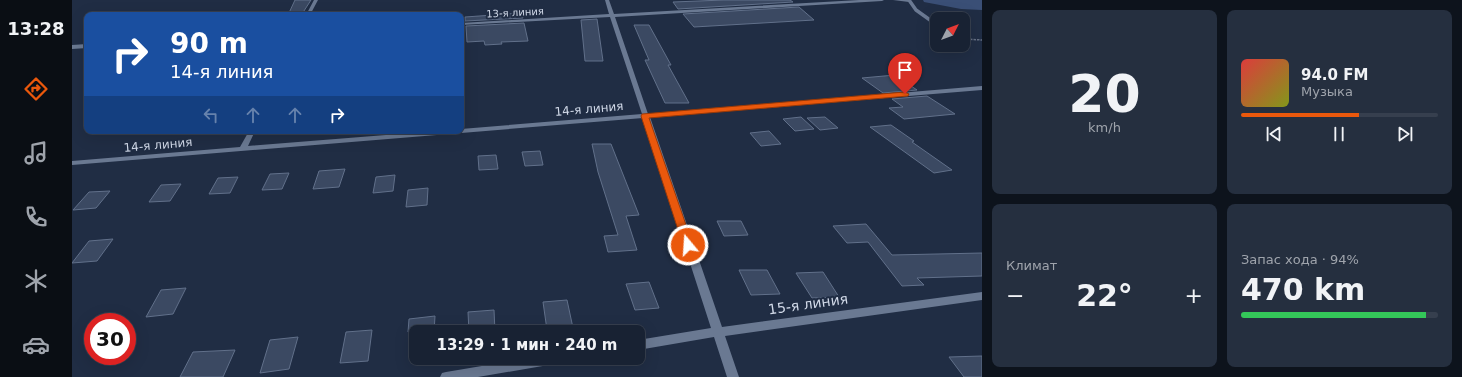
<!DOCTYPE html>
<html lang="ru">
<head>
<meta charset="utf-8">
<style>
  body { margin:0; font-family:"DejaVu Sans",sans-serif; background:#252f3f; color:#f1f3f6; height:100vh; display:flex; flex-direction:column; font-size:15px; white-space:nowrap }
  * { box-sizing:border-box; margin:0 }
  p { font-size:13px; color:#9fa4ac }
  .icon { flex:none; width:22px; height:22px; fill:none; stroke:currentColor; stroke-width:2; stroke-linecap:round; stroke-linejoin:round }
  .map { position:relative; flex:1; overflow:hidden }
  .panel { display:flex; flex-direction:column; gap:10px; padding:10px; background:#0d131c; width:480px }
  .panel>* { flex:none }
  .banner { position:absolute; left:12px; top:12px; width:380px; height:122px; border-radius:8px; box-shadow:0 4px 16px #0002,0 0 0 1px #363f4e; background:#1a4fa0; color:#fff; overflow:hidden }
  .needle { width:26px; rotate:48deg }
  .controls { position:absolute; left:858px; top:12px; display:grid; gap:8px }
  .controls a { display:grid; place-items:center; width:40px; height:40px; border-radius:8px; background:#182233; box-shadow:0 4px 16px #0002,0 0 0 1px #363f4e; font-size:20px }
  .speed { position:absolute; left:12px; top:313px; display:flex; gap:8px; font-size:20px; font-weight:700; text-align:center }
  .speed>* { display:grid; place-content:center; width:52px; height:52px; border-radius:50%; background:#182233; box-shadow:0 4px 16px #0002,0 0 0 1px #363f4e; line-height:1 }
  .speed .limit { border:6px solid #d22; background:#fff; color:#111 }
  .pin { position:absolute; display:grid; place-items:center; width:34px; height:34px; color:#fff; margin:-41px -17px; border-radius:50% 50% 50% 0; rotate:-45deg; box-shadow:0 0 4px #0007 }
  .pin .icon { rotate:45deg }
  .me { position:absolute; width:44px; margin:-22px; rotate:342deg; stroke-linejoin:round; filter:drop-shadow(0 0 3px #0008) }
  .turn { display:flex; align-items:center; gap:14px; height:84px; padding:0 20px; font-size:18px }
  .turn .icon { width:52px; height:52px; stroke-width:2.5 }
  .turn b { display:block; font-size:28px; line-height:34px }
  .lanes { display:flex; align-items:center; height:38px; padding:0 20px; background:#0003; justify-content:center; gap:20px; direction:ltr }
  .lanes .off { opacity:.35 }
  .big { font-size:30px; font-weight:800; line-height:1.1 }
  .panel .widget { flex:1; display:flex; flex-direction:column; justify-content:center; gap:6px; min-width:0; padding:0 14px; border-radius:8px; background:#252f3f }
  .panel .dial { align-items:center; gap:0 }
  .dial b { font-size:52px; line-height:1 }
  .song { display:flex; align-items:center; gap:12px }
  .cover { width:48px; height:48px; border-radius:6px; background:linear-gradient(135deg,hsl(0 70% 55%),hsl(70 70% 35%)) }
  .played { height:4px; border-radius:2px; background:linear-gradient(90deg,#ea580c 60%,#363f4e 60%) }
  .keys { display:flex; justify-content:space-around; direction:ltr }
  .heat { display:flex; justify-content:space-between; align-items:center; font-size:22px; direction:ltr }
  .charge { height:6px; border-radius:3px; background:linear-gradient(90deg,#34c759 94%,#363f4e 0) }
  .panel .tiles { flex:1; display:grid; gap:10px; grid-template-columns:repeat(2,1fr) }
  .trip { position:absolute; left:337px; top:325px; width:236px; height:40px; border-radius:8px; background:#182233; box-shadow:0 4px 16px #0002,0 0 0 1px #363f4e; font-weight:800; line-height:40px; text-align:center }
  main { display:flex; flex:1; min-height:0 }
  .menu { display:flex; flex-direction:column; width:72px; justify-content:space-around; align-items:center; background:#0a0e14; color:#9fa4ac }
  .menu .icon { width:28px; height:28px }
  .menu .current { color:#ea580c }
  .menu b { font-size:18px; color:#f1f3f6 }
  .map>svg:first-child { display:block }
  .green { fill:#3a4f76 }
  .building { fill:#3b4962; stroke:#61708a }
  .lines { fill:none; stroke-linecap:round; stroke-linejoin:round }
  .path { stroke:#657084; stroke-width:1.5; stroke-dasharray:2.5 1; stroke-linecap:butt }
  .lane { stroke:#6a7992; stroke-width:3.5 }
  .street { fill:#6a7992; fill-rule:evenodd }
  .route { fill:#ea580c; stroke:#983908 }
  .labels { text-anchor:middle; stroke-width:4; stroke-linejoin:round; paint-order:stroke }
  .far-street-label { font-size:10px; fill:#d2dae9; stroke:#202d44 }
  .street-label { font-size:12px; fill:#d2dae9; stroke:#202d44 }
  .near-street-label { font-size:14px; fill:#d2dae9; stroke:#202d44 }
</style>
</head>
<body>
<main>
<nav class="menu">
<b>13:28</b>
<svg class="icon current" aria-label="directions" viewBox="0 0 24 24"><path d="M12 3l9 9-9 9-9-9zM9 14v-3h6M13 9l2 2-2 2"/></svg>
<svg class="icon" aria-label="music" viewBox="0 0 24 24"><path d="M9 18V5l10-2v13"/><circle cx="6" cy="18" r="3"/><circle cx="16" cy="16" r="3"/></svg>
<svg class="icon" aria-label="phone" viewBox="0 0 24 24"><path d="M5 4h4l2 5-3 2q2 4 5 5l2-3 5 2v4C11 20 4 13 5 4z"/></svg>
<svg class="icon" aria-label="climate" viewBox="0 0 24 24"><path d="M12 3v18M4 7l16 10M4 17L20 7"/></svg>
<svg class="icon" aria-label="car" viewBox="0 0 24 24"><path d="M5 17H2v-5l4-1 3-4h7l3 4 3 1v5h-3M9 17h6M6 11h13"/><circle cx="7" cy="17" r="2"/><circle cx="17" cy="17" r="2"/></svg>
</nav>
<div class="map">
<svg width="910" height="377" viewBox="0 0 910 377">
  <rect width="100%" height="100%" fill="#202d44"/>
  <path class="green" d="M851,0H910V10L889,9L852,2Z"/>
  <g class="building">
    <path d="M223,0H239L230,14L216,15Z"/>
    <path d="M652,0H718L721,2L606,9L601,2Z"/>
    <path d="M727,7L742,20L622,27L611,14Z"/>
    <path d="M450,13L451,18L393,21V17Z"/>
    <path d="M525,19L531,61H513L509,20Z"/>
    <path d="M452,23L456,41L429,42L430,44L413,45L412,41L395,42L394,26Z"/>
    <path d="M562,25H577L599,65H596L617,103H593L573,60H577Z"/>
    <path d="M823,75L845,90L811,93L790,78Z"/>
    <path d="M855,96L883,114L832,119L817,108L831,107L820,99Z"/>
    <path d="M729,117L742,129L723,131L711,119Z"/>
    <path d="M753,117L766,128L748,130L735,118Z"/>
    <path d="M819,125L842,141L840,142L880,170L862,173L798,127Z"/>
    <path d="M697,131L709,144L689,146L678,133Z"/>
    <path d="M520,144H539L567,215L554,216L565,250L536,252L532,236L546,235L526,172Z"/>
    <path d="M468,151L471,165L453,166L450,152Z"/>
    <path d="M424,155L426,169L407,170L406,156Z"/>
    <path d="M273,169L267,187L241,189L247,171Z"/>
    <path d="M217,173L210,189L190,190L198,174Z"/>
    <path d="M323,175L321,191L301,193L304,177Z"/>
    <path d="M166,177L158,193L137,194L146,178Z"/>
    <path d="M109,184L98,201L77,202L89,185Z"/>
    <path d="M356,188L355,205L334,207L336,190Z"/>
    <path d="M38,191L24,208L1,210L17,192Z"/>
    <path d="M645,221H669L676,235L652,236Z"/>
    <path d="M794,224L820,255L910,253V276L845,278L852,285L830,286L796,242L775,243L761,226Z"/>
    <path d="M41,239L25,261L0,263L17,241Z"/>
    <path d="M667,270H695L708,294L679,295Z"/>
    <path d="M751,272L767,297L740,298L724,273Z"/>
    <path d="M577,282L587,308L563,310L554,284Z"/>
    <path d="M114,288L101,314L74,317L89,290Z"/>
    <path d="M495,300L501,328L475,330L471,302Z"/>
    <path d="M422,310L423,332H397L396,312Z"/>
    <path d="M363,316L362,332H336L337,319Z"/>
    <path d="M300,330L296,361L268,363L274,332Z"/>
    <path d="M226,337L217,369L188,373L198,340Z"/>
    <path d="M163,350L151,377H108L121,352Z"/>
    <path d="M910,356V377H892L877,357Z"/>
  </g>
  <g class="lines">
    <path class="path" d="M891,39L910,40"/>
    <path class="lane" d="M837,0L844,10L865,25"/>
    <g class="street">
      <path d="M242,0H246L238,15H234Z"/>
      <path d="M533,0H537L542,14L787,0H812L810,1L543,17L576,114L910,86V90L578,117L650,327L910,292V300L653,336L667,377H655L642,337L566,350V340L639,328L571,118L0,165V161L168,147L177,131H183L176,146L364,131H389V129L570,114L538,17L389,25V23L537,14Z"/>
      <path d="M821,0H838L839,1L837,2Z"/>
      <path d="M15,44V48L0,49V45Z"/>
      <path d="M457,358H494L492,362L488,363L406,377H368L370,373L374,372Z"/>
    </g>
  </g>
  <path class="route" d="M833,92L837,94L836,96L577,118L621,245L620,248H612L569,116L570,114Z"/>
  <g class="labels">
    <g class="far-street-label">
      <text transform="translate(443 12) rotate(-3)" y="4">13-я линия</text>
    </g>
    <g class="street-label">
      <text transform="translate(517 109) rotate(-5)" y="4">14-я линия</text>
      <text transform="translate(86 145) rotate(-5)" y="4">14-я линия</text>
    </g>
    <g class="near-street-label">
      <text transform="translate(736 304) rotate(-8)" y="5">15-я линия</text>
    </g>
  </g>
</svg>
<div class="controls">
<a><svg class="needle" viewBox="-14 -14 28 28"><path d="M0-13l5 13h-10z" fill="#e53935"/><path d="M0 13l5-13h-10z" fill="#9fa4ac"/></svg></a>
</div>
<div class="speed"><div class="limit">30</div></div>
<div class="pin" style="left:833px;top:94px;background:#d93025"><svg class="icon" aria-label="arrive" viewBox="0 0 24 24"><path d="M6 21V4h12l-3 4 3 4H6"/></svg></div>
<svg class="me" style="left:616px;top:245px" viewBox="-20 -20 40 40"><circle r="17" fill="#ea580c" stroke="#fff" stroke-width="3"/><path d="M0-11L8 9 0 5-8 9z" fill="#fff"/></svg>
<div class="trip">13:29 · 1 мин · 240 m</div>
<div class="banner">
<div class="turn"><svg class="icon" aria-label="right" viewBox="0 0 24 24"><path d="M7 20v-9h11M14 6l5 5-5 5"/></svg><div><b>90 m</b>14-я линия</div></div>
<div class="lanes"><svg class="icon off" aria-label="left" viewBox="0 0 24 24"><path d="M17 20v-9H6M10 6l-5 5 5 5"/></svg><svg class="icon off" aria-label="ahead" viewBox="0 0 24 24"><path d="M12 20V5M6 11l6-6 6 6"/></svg><svg class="icon off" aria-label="ahead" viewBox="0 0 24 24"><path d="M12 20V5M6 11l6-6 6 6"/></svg><svg class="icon" aria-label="right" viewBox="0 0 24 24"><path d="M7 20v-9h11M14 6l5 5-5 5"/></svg></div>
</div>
</div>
<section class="panel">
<div class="tiles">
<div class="widget dial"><b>20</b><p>km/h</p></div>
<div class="widget">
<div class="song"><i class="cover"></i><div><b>94.0 FM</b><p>Музыка</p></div></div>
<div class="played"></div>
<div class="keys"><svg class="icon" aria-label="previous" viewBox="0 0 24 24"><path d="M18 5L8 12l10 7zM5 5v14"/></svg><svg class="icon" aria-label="pause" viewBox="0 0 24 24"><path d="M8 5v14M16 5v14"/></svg><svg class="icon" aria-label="next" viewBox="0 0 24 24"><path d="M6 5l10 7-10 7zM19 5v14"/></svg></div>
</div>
<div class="widget"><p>Климат</p>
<div class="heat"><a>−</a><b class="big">22°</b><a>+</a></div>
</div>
<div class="widget"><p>Запас хода · 94%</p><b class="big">470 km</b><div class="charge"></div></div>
</div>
</section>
</main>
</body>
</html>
